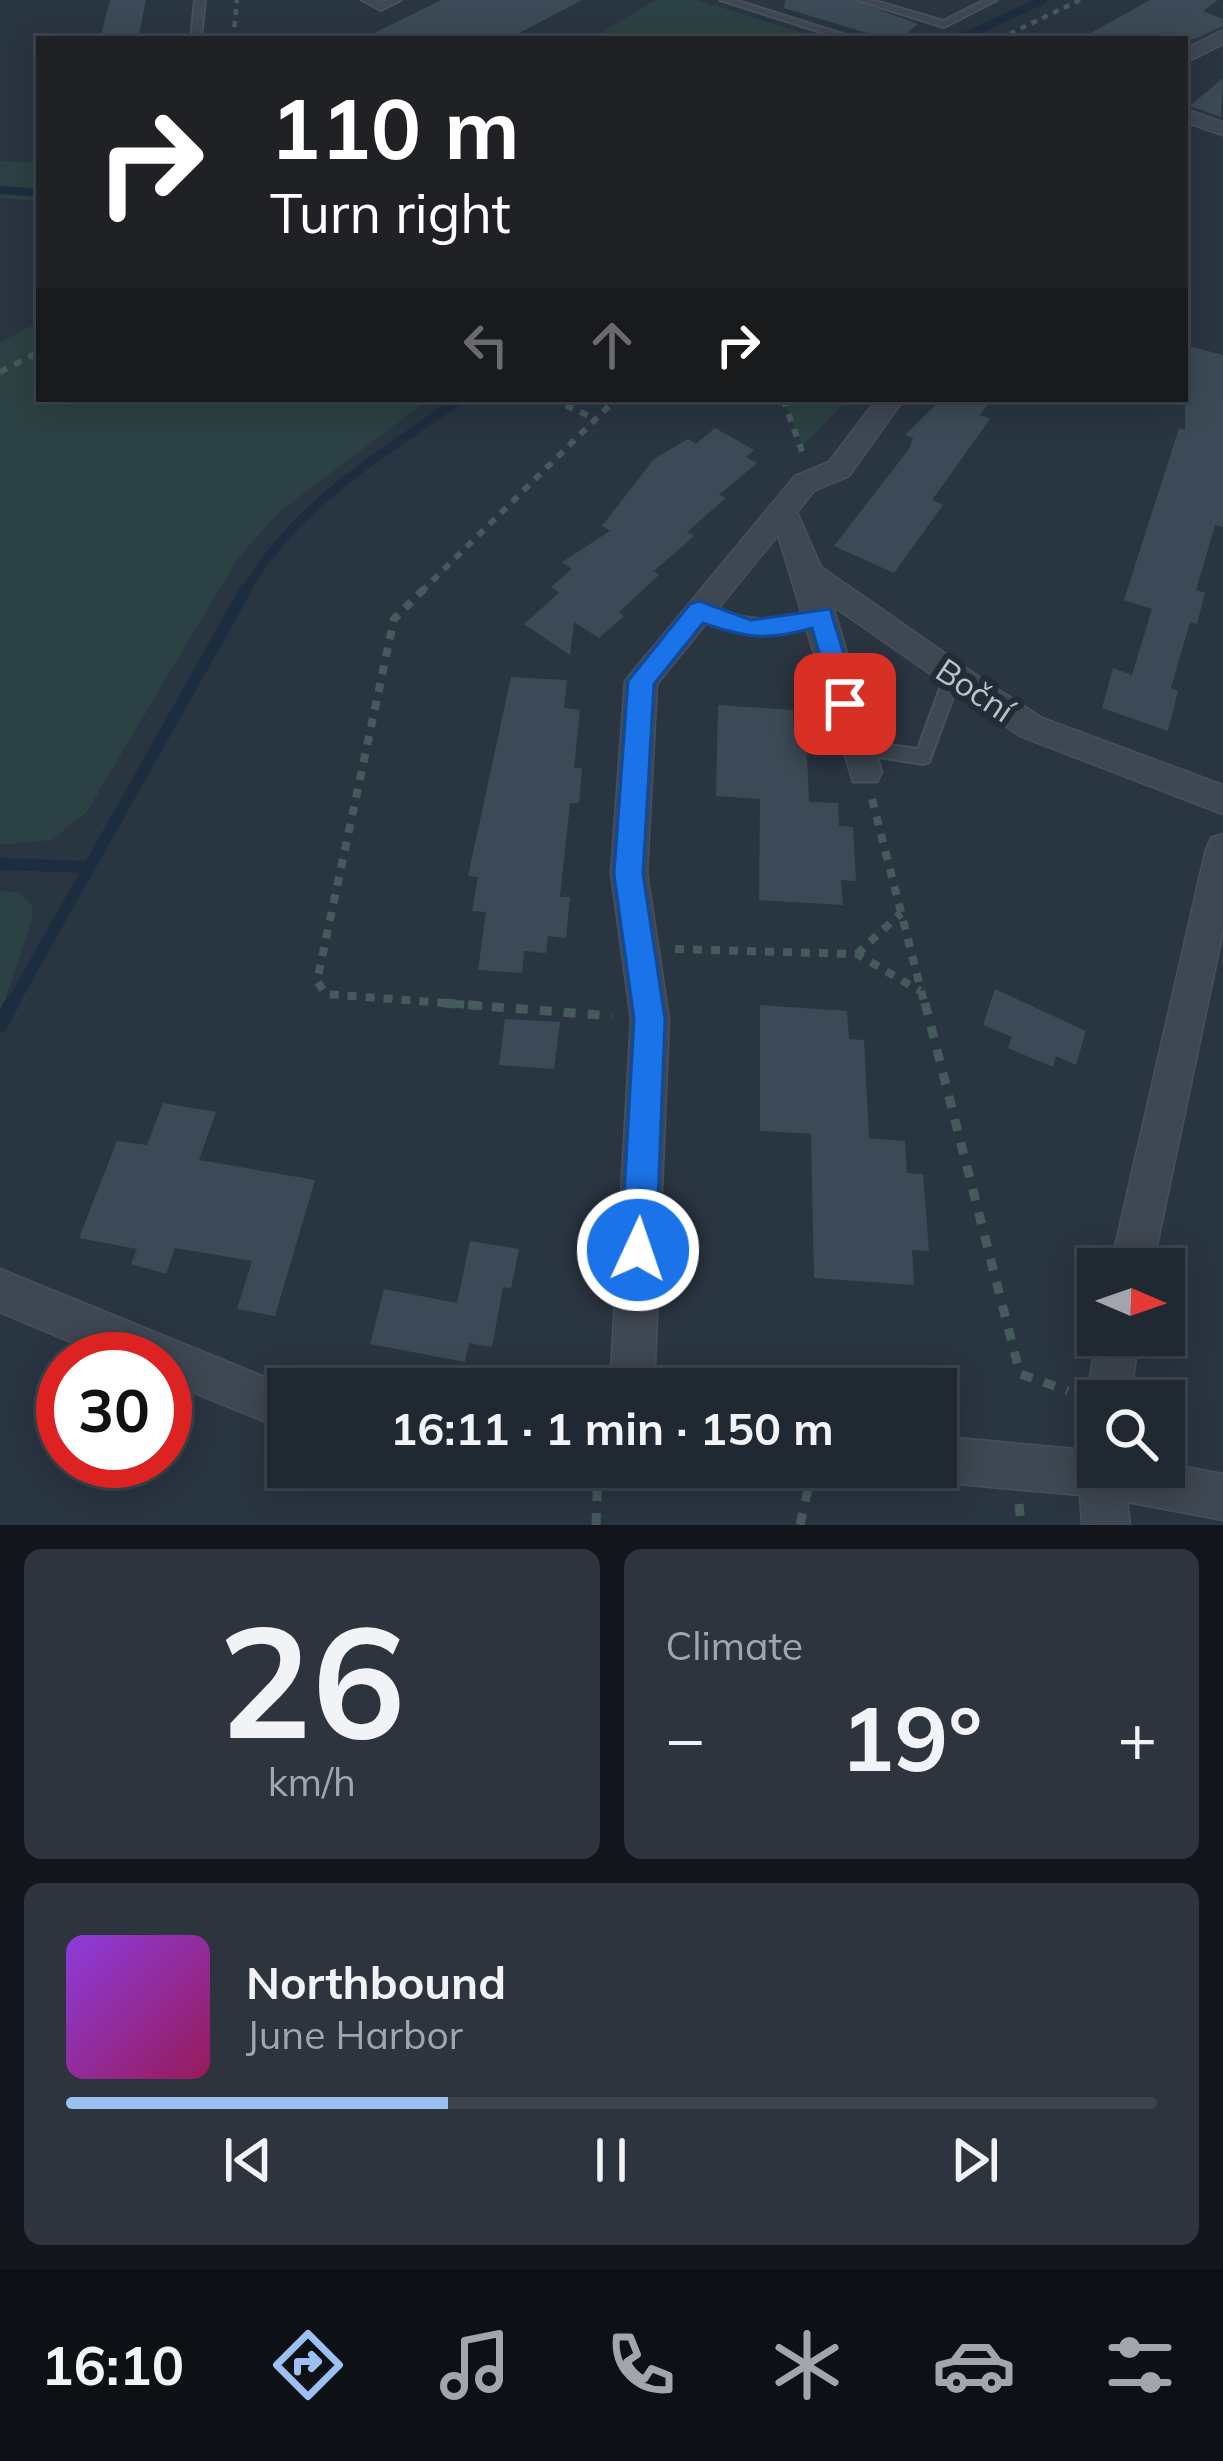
<!DOCTYPE html>
<html lang="en">
<head>
<meta charset="utf-8">
<style>
  body { margin:0; font-family:Mulish,sans-serif; background:#2d343e; color:#f1f3f6; height:100vh; display:flex; flex-direction:column; font-size:45px; white-space:nowrap }
  * { box-sizing:border-box; margin:0 }
  p { font-size:39px; color:#a2a6ac }
  .icon { flex:none; width:66px; height:66px; fill:none; stroke:currentColor; stroke-width:2; stroke-linecap:round; stroke-linejoin:round }
  .map { position:relative; height:1525px; overflow:hidden }
  .panel { display:flex; flex-direction:column; gap:24px; padding:24px; background:#12161c; flex:1 }
  .panel>* { flex:none }
  .banner { position:absolute; left:36px; top:36px; width:1152px; height:366px; border-radius:0px; box-shadow:0 6px 30px #0003,0 0 0 3px #3d444d; background:#202124; color:#fff; overflow:hidden }
  .needle { width:78px; rotate:92deg }
  .controls { position:absolute; left:1077px; top:1248px; display:grid; gap:24px }
  .controls a { display:grid; place-items:center; width:108px; height:108px; border-radius:0px; background:#202832; box-shadow:0 6px 30px #0003,0 0 0 3px #3d444d; font-size:60px }
  .speed { position:absolute; left:36px; top:1332px; display:flex; gap:24px; font-size:60px; font-weight:700; text-align:center }
  .speed>* { display:grid; place-content:center; width:156px; height:156px; border-radius:50%; background:#202832; box-shadow:0 6px 30px #0003,0 0 0 3px #3d444d; line-height:1 }
  .speed .limit { border:18px solid #d22; background:#fff; color:#111 }
  .pin { position:absolute; display:grid; place-items:center; width:102px; height:102px; color:#fff; margin:-51px; border-radius:24px; box-shadow:0 6px 18px #0006 }
  .me { position:absolute; width:132px; margin:-66px; rotate:3deg; stroke-linejoin:round; filter:drop-shadow(0 0 9px #0008) }
  .turn { display:flex; align-items:center; gap:42px; height:252px; padding:0 36px; font-size:54px }
  .turn .icon { width:156px; height:156px; stroke-width:2.5 }
  .turn b { display:block; font-size:84px; line-height:102px }
  .lanes { display:flex; align-items:center; height:114px; padding:0 36px; background:#0003; justify-content:center; gap:60px; direction:ltr }
  .lanes .off { opacity:.35 }
  .big { font-size:90px; font-weight:700; line-height:1.1 }
  .panel .tile { flex:1; display:flex; flex-direction:column; justify-content:center; gap:18px; min-width:0; padding:0 42px; border-radius:18px; background:#2d343e }
  .panel .dial { align-items:center; gap:0 }
  .dial b { font-size:156px; line-height:1 }
  .song { display:flex; align-items:center; gap:36px }
  .cover { width:144px; height:144px; border-radius:18px; background:linear-gradient(135deg,hsl(270 70% 55%),hsl(330 70% 35%)) }
  .played { height:12px; border-radius:6px; background:linear-gradient(90deg,#9ac1f1 35%,#3d444d 35%) }
  .keys { display:flex; justify-content:space-around; direction:ltr }
  .heat { display:flex; justify-content:space-between; align-items:center; font-size:66px; direction:ltr }
  .panel .tiles { flex:1; display:grid; gap:24px; grid-template-columns:1fr 1fr }
  .tile:last-child { grid-column:span 2 }
  .trip { position:absolute; left:267px; top:1368px; width:690px; height:120px; border-radius:0px; background:#202832; box-shadow:0 6px 30px #0003,0 0 0 3px #3d444d; font-weight:700; line-height:120px; text-align:center }
  .tab-bar { display:flex; height:192px; justify-content:space-around; align-items:center; background:#0d1014; color:#a2a6ac }
  .tab-bar .icon { width:84px; height:84px }
  .tab-bar .current { color:#9ac1f1 }
  .tab-bar b { font-size:54px; color:#f1f3f6 }
  .map>svg:first-child { display:block }
  .green { fill:#2c4143 }
  .lines { fill:none; stroke-linecap:round; stroke-linejoin:round }
  .stream-far3 { stroke:#1d2d40; stroke-width:8 }
  .stream-far2 { stroke:#1d2d40; stroke-width:9 }
  .stream-far1 { stroke:#1d2d40; stroke-width:12 }
  .stream { stroke:#1d2d40; stroke-width:15 }
  .building { fill:#3c4a57 }
  .service-casing { stroke:#47505b; stroke-width:4 }
  .minor-casing { stroke:#47505b; stroke-width:3 }
  .path-far3 { stroke:#455a5b; stroke-width:4.5; stroke-dasharray:6 6; stroke-linecap:butt }
  .path-far2 { stroke:#455a5b; stroke-width:6; stroke-dasharray:8 8; stroke-linecap:butt }
  .path-far1 { stroke:#455a5b; stroke-width:8; stroke-dasharray:9 9; stroke-linecap:butt }
  .path { stroke:#455a5b; stroke-width:9; stroke-dasharray:12 12; stroke-linecap:butt }
  .service { fill:#3e4752; fill-rule:evenodd }
  .minor { fill:#3e4752; fill-rule:evenodd }
  .route { fill:#1a73e8; stroke:#114b97; stroke-width:3 }
  .labels { text-anchor:middle; stroke-width:12; stroke-linejoin:round; paint-order:stroke }
  .street-label { font-size:33px; fill:#bbc2cb; stroke:#222c37 }
</style>
</head>
<body>
<div class="map">
<svg width="1223" height="1525" viewBox="0 0 1223 1525">
  <rect width="100%" height="100%" fill="#2a3542"/>
  <g class="green">
    <path d="M656,0H698L821,39H590Z"/>
    <path d="M0,161L39,163V201L0,198Z"/>
    <path d="M39,321V399H429L278,513L238,558L86,813L51,840L0,845V343Z"/>
    <path d="M778,399H849L802,446L784,403Z"/>
    <path d="M0,891L18,892L32,905V919L0,1015Z"/>
  </g>
  <g class="lines">
    <g class="stream-far3">
      <path d="M959,39L1043,0"/>
      <path d="M0,190L39,193"/>
    </g>
    <path class="stream-far2" d="M245,592C294,505 380,456 460,399"/>
    <g class="stream-far1">
      <path d="M0,864L87,867"/>
      <path d="M11,1006L246,589"/>
    </g>
    <path class="stream" d="M0,1025L12,1003"/>
  </g>
  <g class="building">
    <path d="M110,0H146L138,39H100Z"/>
    <path d="M441,0H582L508,39H362Z"/>
    <path d="M785,0H853L918,24L900,39H887L784,8Z"/>
    <path d="M1150,0H1218L1203,11L1223,19V26L1195,39H1080Z"/>
    <path d="M1223,78L1221,117L1190,106Z"/>
    <path d="M1185,345L1223,355V527L1215,525L1196,590L1205,593L1197,624L1190,622L1171,688L1178,691L1168,731L1102,708L1113,668L1132,675L1152,609L1124,600L1179,428L1185,430Z"/>
    <path d="M942,399H992L980,415L990,419L932,500L943,505L894,573L834,546L909,449L913,438L905,435Z"/>
    <path d="M715,428L754,450L746,457L757,463L719,495L726,498L687,532L694,536L654,571L659,575L619,612L624,616L599,638L574,622L570,655L524,624L559,593L551,587L572,569L562,562L610,531L602,526L654,459L688,439L696,444Z"/>
    <path d="M511,677L567,680L564,708L580,710L574,768H582L579,803H570L560,897H570L566,938L548,936L546,953L524,951L522,973L478,970L486,912L472,911L478,877L468,876Z"/>
    <path d="M718,705L793,710L794,730L806,731L809,802L838,803L839,826L853,827L856,881L841,880L843,905L759,900L760,799L716,796Z"/>
    <path d="M995,989L1086,1031L1076,1065L1056,1056L1053,1067L1008,1048L1012,1037L983,1025Z"/>
    <path d="M760,1005L847,1011L849,1039L864,1040L869,1138L905,1141L907,1173L923,1174L929,1251L912,1250L914,1285L814,1278L811,1134L760,1131Z"/>
    <path d="M505,1019L560,1022L554,1069L499,1065Z"/>
    <path d="M163,1103L216,1112L199,1160L315,1180L275,1316L237,1309L252,1261L175,1248L166,1274L131,1264L137,1249L79,1238L117,1141L147,1145Z"/>
    <path d="M470,1241L519,1249L511,1288L503,1287L492,1347L469,1343L465,1362L370,1344L384,1289L457,1303Z"/>
  </g>
  <g class="lines">
    <g class="service-casing">
      <g id="service">
        <path d="M195,0H205L201,39H191Z"/>
        <path d="M362,0H374L381,3L388,0H401L381,10Z"/>
        <path d="M720,0H735L858,39H843Z"/>
        <path d="M857,0H872L943,21L985,0H997L944,27Z"/>
        <path d="M699,605C750,622 769,624 821,609L829,615L826,619C770,636 749,635 694,615L691,611L694,607Z"/>
        <path d="M953,669L961,675L929,762L923,764L852,753L850,748L852,743L858,741L918,749L945,675Z"/>
      </g>
    </g>
    <g class="minor-casing">
      <g id="minor">
        <path d="M1223,30V44L1185,63V49Z"/>
        <path d="M1185,109L1223,122V135L1185,122Z"/>
        <path d="M877,399H904L849,476L815,490L797,512L821,567L982,679L1042,718L1223,785V814L1020,736L833,606L882,772L877,782H853L778,535L657,684L647,873L669,1019L654,1389H610L631,1019L611,873L625,681L795,476L829,462Z"/>
        <path d="M1223,834V931L1152,1269H1110L1206,849L1211,838Z"/>
        <path d="M0,1269L294,1389H288V1431L165,1381V1359H112L0,1312Z"/>
        <path d="M1098,1328V1335H1139L1130,1401H1098V1419L1086,1401Z"/>
        <path d="M936,1436L1086,1450L1098,1445V1467H1164V1463L1223,1474V1520L1127,1502L1130,1525H1082L1080,1495L936,1482L920,1475L916,1467H936Z"/>
      </g>
    </g>
    <g class="path-far3">
      <path d="M233,39L237,0"/>
      <path d="M999,39L1080,0"/>
    </g>
    <g class="path-far2">
      <path d="M0,372L39,352"/>
      <path d="M551,399L596,419"/>
      <path d="M783,399L803,454"/>
      <path d="M421,592L616,399"/>
    </g>
    <g class="path-far1">
      <path d="M424,589L394,619L317,981L326,994L483,1006"/>
      <path d="M872,799L925,1006"/>
      <path d="M675,949L857,954L920,991"/>
      <path d="M857,954L901,913"/>
    </g>
    <g class="path">
      <path d="M444,1003L612,1016"/>
      <path d="M925,1003L1020,1374L1068,1391"/>
      <path d="M1019,1504L1021,1525"/>
      <path d="M596,1525L598,1467"/>
      <path d="M800,1525L813,1467"/>
    </g>
    <use href="#service" class="service"/>
    <use href="#minor" class="minor"/>
  </g>
  <path class="route" d="M699,601L751,620L830,609L859,704L845,715L836,712L812,628C768,641 746,638 703,623L654,684L643,874L665,1019L656,1250L651,1263L638,1268L626,1263L621,1250L634,1019L614,874L628,681L690,604Z"/>
  <g class="labels">
    <g class="street-label">
      <text transform="translate(975 690) rotate(34)" y="12">Boční</text>
    </g>
  </g>
</svg>
<div class="controls">
<a><svg class="needle" viewBox="-14 -14 28 28"><path d="M0-13l5 13h-10z" fill="#e53935"/><path d="M0 13l5-13h-10z" fill="#a2a6ac"/></svg></a>
<a><svg class="icon" aria-label="search" viewBox="0 0 24 24"><circle cx="10" cy="10" r="6"/><path d="M15 15l6 6"/></svg></a>
</div>
<div class="speed"><div class="limit">30</div></div>
<div class="pin" style="left:845px;top:704px;background:#d93025"><svg class="icon" aria-label="arrive" viewBox="0 0 24 24"><path d="M6 21V4h12l-3 4 3 4H6"/></svg></div>
<svg class="me" style="left:638px;top:1250px" viewBox="-20 -20 40 40"><circle r="17" fill="#1a73e8" stroke="#fff" stroke-width="3"/><path d="M0-11L8 9 0 5-8 9z" fill="#fff"/></svg>
<div class="trip">16:11 · 1 min · 150 m</div>
<div class="banner">
<div class="turn"><svg class="icon" aria-label="right" viewBox="0 0 24 24"><path d="M7 20v-9h11M14 6l5 5-5 5"/></svg><div><b>110 m</b>Turn right</div></div>
<div class="lanes"><svg class="icon off" aria-label="left" viewBox="0 0 24 24"><path d="M17 20v-9H6M10 6l-5 5 5 5"/></svg><svg class="icon off" aria-label="ahead" viewBox="0 0 24 24"><path d="M12 20V5M6 11l6-6 6 6"/></svg><svg class="icon" aria-label="right" viewBox="0 0 24 24"><path d="M7 20v-9h11M14 6l5 5-5 5"/></svg></div>
</div>
</div>
<section class="panel">
<div class="tiles">
<div class="tile dial"><b>26</b><p>km/h</p></div>
<div class="tile"><p>Climate</p>
<div class="heat"><a>−</a><b class="big">19°</b><a>+</a></div>
</div>
<div class="tile">
<div class="song"><i class="cover"></i><div><b>Northbound</b><p>June Harbor</p></div></div>
<div class="played"></div>
<div class="keys"><svg class="icon" aria-label="previous" viewBox="0 0 24 24"><path d="M18 5L8 12l10 7zM5 5v14"/></svg><svg class="icon" aria-label="pause" viewBox="0 0 24 24"><path d="M8 5v14M16 5v14"/></svg><svg class="icon" aria-label="next" viewBox="0 0 24 24"><path d="M6 5l10 7-10 7zM19 5v14"/></svg></div>
</div>
</div>
</section>
<nav class="tab-bar">
<b>16:10</b>
<svg class="icon current" aria-label="directions" viewBox="0 0 24 24"><path d="M12 3l9 9-9 9-9-9zM9 14v-3h6M13 9l2 2-2 2"/></svg>
<svg class="icon" aria-label="music" viewBox="0 0 24 24"><path d="M9 18V5l10-2v13"/><circle cx="6" cy="18" r="3"/><circle cx="16" cy="16" r="3"/></svg>
<svg class="icon" aria-label="phone" viewBox="0 0 24 24"><path d="M5 4h4l2 5-3 2q2 4 5 5l2-3 5 2v4C11 20 4 13 5 4z"/></svg>
<svg class="icon" aria-label="climate" viewBox="0 0 24 24"><path d="M12 3v18M4 7l16 10M4 17L20 7"/></svg>
<svg class="icon" aria-label="car" viewBox="0 0 24 24"><path d="M5 17H2v-5l4-1 3-4h7l3 4 3 1v5h-3M9 17h6M6 11h13"/><circle cx="7" cy="17" r="2"/><circle cx="17" cy="17" r="2"/></svg>
<svg class="icon" aria-label="filters" viewBox="0 0 24 24"><path d="M4 7h16M4 17h16"/><circle cx="9" cy="7" r="2"/><circle cx="15" cy="17" r="2"/></svg>
</nav>
</body>
</html>
